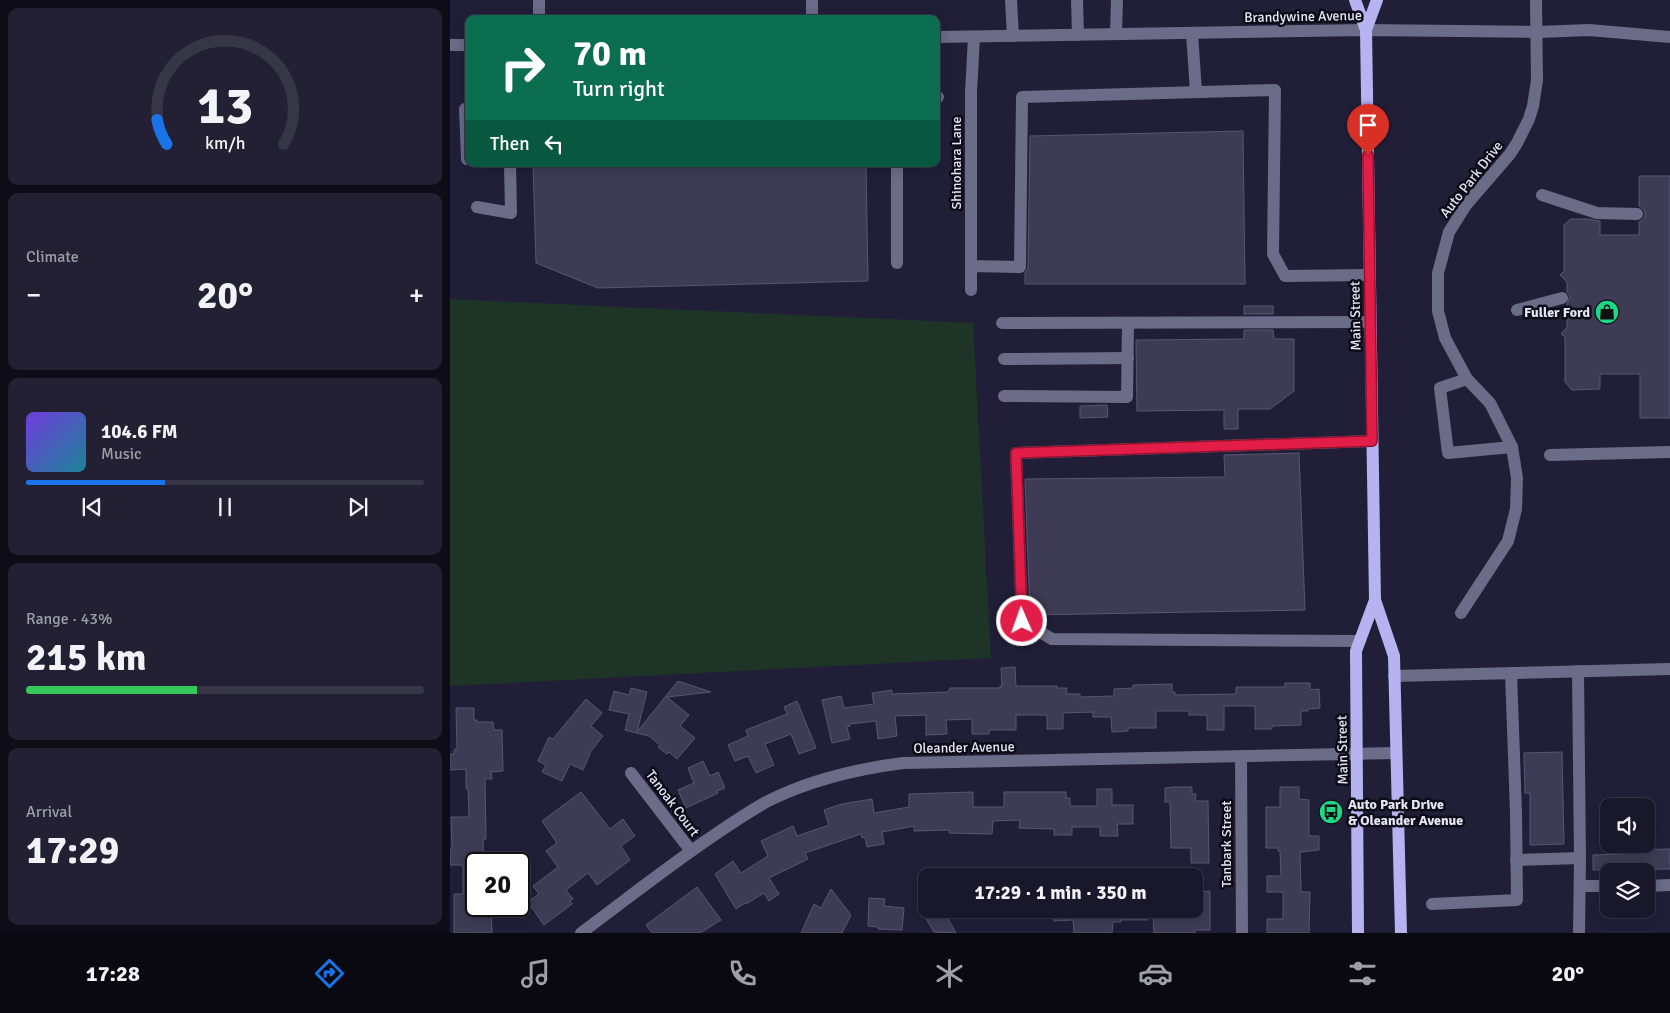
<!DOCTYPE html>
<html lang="en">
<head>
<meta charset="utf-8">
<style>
  body { margin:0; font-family:Signika,sans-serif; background:#222032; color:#f1f3f6; height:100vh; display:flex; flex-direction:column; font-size:19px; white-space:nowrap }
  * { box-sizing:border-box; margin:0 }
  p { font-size:16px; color:#9f9fa8 }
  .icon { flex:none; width:28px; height:28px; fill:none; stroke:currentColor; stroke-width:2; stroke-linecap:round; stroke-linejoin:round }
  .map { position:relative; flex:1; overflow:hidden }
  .sheet { display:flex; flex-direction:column; gap:8px; padding:8px; background:#0e0d17; width:450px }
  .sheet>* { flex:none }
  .guide { position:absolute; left:15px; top:15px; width:475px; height:152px; border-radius:10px; box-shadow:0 2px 12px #0003,0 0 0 1px #373647; background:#0b6e4f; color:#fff; overflow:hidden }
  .buttons { position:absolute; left:1150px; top:798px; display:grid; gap:10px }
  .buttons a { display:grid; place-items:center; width:55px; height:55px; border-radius:10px; background:#19172a; box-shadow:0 2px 12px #0003,0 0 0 1px #373647; font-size:25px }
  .speed { position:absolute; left:15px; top:852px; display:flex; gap:10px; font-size:25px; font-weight:700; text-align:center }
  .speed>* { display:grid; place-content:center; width:65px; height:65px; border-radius:50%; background:#19172a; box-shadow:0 2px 12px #0003,0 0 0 1px #373647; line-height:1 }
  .speed .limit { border:2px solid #111; border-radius:8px; background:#fff; color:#111 }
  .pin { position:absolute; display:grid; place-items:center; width:42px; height:42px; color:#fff; margin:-51px -21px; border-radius:50% 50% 50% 0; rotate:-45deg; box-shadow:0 0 5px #0007 }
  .pin .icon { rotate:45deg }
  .me { position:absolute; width:55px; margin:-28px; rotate:358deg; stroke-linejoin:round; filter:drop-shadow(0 0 4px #0008) }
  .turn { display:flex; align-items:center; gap:18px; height:105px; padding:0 25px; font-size:22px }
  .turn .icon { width:65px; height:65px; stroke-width:2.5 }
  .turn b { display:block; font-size:35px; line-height:42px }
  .then { display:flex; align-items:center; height:48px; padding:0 25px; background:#0003; gap:10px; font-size:19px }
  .big { font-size:38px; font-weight:800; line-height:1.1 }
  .sheet .tile { flex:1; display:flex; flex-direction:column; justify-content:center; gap:8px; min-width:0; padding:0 18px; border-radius:10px; background:#222032 }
  .sheet .dial { align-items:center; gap:0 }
  .dial svg { height:130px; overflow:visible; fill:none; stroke:#373647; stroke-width:7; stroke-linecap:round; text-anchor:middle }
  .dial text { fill:#f1f3f6; stroke:none }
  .song { display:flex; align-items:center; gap:15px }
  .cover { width:60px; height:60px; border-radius:8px; background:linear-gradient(135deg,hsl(260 70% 55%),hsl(190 70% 35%)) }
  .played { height:5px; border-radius:2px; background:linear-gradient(90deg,#1a73e8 35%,#373647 35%) }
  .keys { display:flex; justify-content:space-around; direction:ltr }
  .heat { display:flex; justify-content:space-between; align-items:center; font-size:28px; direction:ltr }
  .charge { height:8px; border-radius:4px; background:linear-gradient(90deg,#34c759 43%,#373647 0) }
  .trip { position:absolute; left:468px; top:868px; width:285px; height:50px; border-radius:10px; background:#19172a; box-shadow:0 2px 12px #0003,0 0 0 1px #373647; font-weight:800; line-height:50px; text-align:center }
  .tab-bar { display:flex; height:80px; justify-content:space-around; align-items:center; background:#0a0911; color:#9f9fa8 }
  .tab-bar .icon { width:35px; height:35px }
  .tab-bar .selected { color:#1a73e8 }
  .tab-bar b { font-size:22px; color:#f1f3f6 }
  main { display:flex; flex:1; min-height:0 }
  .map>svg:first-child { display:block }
  .green { fill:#1e3426 }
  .building { fill:#3d3c54; stroke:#585773 }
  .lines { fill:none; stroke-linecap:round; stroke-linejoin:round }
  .minor { stroke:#6c6b88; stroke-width:12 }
  .major { stroke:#b6b3f0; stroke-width:12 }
  .route-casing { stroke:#92132f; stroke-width:12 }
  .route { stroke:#e11d48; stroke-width:9 }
  .labels { text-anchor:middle; stroke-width:5; stroke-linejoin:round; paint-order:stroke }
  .street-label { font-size:14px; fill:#e6e6f6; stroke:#0c0b16 }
  .poi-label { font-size:14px; font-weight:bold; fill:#e6e6f6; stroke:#0c0b16; text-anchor:end }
</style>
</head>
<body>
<main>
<section class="sheet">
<div class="tile dial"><svg viewBox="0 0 100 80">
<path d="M14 69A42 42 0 1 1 86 69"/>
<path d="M14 69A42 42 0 0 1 8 54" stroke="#1a73e8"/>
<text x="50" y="56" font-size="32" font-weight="700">13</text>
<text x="50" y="72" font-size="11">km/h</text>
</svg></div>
<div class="tile"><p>Climate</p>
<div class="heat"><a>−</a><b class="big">20°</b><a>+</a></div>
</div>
<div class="tile">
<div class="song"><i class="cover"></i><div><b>104.6 FM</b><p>Music</p></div></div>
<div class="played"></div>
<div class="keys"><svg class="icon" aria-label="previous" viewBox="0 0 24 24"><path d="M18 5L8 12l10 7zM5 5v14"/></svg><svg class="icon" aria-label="pause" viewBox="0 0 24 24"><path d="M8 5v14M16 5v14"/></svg><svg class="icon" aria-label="next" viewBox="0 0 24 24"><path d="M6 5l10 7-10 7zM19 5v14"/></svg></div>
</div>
<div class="tile"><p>Range · 43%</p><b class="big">215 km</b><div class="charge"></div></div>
<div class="tile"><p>Arrival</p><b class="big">17:29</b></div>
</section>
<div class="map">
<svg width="1220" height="933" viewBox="0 0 1220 933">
  <rect width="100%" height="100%" fill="#211f38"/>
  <path class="green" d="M0,299L523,323L541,658L0,686Z"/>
  <g class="building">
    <path d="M793,131L795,284H575V273L578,267L580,136Z"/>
    <path d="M83,164H416L418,281L148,288L86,263Z"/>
    <path d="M1189,176H1220V418H1190V374H1150V389L1122,390L1115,382V337L1111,334L1117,327V304L1120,296L1117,292V282L1110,275L1114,271V225L1121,219H1138L1150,221V235H1189V222L1194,219L1195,214L1194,210L1189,206Z"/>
    <rect x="794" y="306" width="29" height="8"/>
    <path d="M794,330H823L824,339H844V391L820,409H788V429H774V410L687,411L686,340L794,339Z"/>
    <path d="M657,405L658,417L630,418V406Z"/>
    <path d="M849,453L855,610L580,615L575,479L775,477L774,455Z"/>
    <path d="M565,667L566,686H607V688H617L616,694H630V697L664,696V689L683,688V685L722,684V692H725V695L786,694V687H835V683H860V690L869,689L870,708L858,709V711H851V725L822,726V729H805V706H774V730H757V715H739V711H706V728H678V731L662,732L661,717H643V712L613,713V729H597V715H566V730H539V734H522V719L496,720L497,734L476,735V715L445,716L447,736L428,739L426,721L400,724V726L397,727L400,739L382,743L372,700L391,696L394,708L424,704L422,693L442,690V694L498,692L500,688H550V686H552L551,668Z"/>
    <path d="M228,681L261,692L217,697L239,715L230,726L245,738L227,759L219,752L217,754L208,747L210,745L199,736L175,730L179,714L159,710L164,691L179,695L181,688L197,692L187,732Z"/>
    <path d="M136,699L152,713L141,726L153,736L141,751L133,770L120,764L112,781L92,772L96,765L88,761L99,737L103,739Z"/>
    <path d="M347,701L366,748L349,754L341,734L315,744L324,765L306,773L298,756L285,761L278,745L298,736L296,730L337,714L334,707Z"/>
    <path d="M6,708H24V720H27V722H43L44,730H52L53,771L41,772L42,779H35L36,839H33L34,864H26V906H41L42,933H4V894H13V865H0V848H2L1,817H19L18,789H16V769L0,770V754H4V750L7,748Z"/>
    <path d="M1112,752L1114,844L1080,845V793H1075L1074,753Z"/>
    <path d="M253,761L260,776L268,772L275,788L267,791L268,793L236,808L228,790L244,783L238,768Z"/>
    <path d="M723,787H742V794H746L745,801H758L759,863H741V848H721L720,802H715V788Z"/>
    <path d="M830,787H849V799L859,800V836H869V850L850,852L851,892H860L859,933H817V919H833V892H817V876H831L830,851H828V848H816V807H830Z"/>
    <path d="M647,789H662V805H683V824H667L668,836H650V827H622V835H604V829L569,828L570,820L543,821L542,834L499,833V830L464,831V826L432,832L434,844L417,847L415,837L412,838L411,834L355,853L358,859L319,878L329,894L319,901L314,893L296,904L295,903L286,909L265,874L283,861L291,873L318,856L311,841L343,826L347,836L379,825L374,810L392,804L422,799L424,813L459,807V794L523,792V807H554V792H616V798H620V806H647Z"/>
    <path d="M131,792L160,829L173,819L185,836L171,846L180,860L147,885L138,873L116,890L123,899L120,901L122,904L94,925L78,902L89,894L83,886L108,867L96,851L107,843L92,821Z"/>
    <path d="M1220,849V869L1143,870V855L1171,854V850Z"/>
    <path d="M247,887L271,920L250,933H202L196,925Z"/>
    <path d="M381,889L401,915L392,933H351L364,904L371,908Z"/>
    <path d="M760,891V930H745V933H704L703,918L741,917V914H744V892Z"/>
    <path d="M419,898L435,899L434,906L454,908L452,930L428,929V927L418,926Z"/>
    <path d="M485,909H514L498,919L506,933L484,932L474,915Z"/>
    <path d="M603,909H698V920H671V922H663L662,933H624L623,920L604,921Z"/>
  </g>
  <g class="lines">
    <g class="minor">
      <path d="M89,0V19"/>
      <path d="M362,0V19"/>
      <path d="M561,0L563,36"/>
      <path d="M627,0L628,35"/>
      <path d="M742,33L746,92"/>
      <path d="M666,34L667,0"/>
      <path d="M486,37L916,30L1088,32L1139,30L1220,37"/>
      <path d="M0,45H19"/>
      <path d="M486,97H488"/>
      <path d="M17,159L15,109H19"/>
      <path d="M1092,195L1147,213L1187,214"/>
      <path d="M27,207L61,213L60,164"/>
      <path d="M447,263V164"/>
      <path d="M521,266L570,267L572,97L825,90L823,254L835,276L919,275"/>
      <path d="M521,290V92L524,37"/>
      <path d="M1067,310L1112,298"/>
      <path d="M552,323L920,322"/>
      <path d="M554,359L678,358"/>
      <path d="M1017,379L990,388L998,453L1062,447"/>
      <path d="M554,396L677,397L678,323"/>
      <path d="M1100,455L1220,452"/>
      <path d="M1011,613L1058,541L1066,509L1067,478L1062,447L1040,403L1017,379L995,338L988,311V273L999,232L1016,205L1060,154L1067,143L1079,119L1083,106L1087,80L1086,0"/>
      <path d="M910,641L602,639L572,621L566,453L922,441"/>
      <path d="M1128,671L1130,858"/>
      <path d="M944,676L1220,669"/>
      <path d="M791,756L792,933"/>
      <path d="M181,773L241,851"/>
      <path d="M1066,860L1130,858L1129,933"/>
      <path d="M1131,886H1159"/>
      <path d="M1196,886L1220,885"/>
      <path d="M982,904L1067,900L1066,812L1061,673"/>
      <path d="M131,933C174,901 216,868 260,838C279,825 298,812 318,801C360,780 406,769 453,763L946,753"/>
    </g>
    <g class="major">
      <path d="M905,0L916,30L925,600L944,656L951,933"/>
      <path d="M916,30L927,0"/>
      <path d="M908,933L906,651L925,600"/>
    </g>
  </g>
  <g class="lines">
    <g class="route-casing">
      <path id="route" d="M572,621L566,453L922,441L918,155"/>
    </g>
    <use href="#route" class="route"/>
  </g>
  <defs>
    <g id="shop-disc" transform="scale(1.25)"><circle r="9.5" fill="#1fd887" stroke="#0c0b16"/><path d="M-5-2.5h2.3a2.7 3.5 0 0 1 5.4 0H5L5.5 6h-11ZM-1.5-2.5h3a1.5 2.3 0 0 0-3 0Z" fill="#111"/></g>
    <g id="bus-disc" transform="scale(1.25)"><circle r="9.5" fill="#1fd887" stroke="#0c0b16"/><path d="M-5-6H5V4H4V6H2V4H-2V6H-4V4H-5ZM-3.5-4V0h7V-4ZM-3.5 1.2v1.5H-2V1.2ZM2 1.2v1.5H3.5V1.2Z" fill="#111"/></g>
  </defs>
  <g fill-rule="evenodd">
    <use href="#shop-disc" x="1157" y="312"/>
    <use href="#bus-disc" x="881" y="812"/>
  </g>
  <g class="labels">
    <g class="street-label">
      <text transform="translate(853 16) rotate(-1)" y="5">Brandywine Avenue</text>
      <text transform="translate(506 163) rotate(-90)" y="5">Shinohara Lane</text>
      <text transform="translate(1021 179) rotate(-52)" y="5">Auto Park Drive</text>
      <text transform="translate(905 316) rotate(-91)" y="5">Main Street</text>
      <text transform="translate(514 747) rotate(-1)" y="5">Oleander Avenue</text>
      <text transform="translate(892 750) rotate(-91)" y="5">Main Street</text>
      <text transform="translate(223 803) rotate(53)" y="5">Tanoak Court</text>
      <text transform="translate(776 844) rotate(-90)" y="5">Tanbark Street</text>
    </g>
    <g class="poi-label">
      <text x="1140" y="317">Fuller Ford</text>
      <text x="898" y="809" text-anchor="start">Auto Park Drive<tspan x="898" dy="16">&amp; Oleander Avenue</tspan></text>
    </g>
  </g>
</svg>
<div class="buttons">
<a><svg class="icon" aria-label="sound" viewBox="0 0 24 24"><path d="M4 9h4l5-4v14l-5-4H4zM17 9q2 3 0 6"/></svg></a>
<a><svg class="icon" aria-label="layers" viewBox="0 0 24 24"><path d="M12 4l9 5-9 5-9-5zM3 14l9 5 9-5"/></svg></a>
</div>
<div class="speed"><div class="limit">20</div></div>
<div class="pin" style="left:918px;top:155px;background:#d93025"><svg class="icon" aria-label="arrive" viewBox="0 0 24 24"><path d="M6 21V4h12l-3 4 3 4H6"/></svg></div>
<svg class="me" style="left:572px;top:621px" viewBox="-20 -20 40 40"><circle r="17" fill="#e11d48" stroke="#fff" stroke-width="3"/><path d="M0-11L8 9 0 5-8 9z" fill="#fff"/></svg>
<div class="trip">17:29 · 1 min · 350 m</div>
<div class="guide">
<div class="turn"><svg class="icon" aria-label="right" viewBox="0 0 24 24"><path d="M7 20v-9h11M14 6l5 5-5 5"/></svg><div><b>70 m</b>Turn right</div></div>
<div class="then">Then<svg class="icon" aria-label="left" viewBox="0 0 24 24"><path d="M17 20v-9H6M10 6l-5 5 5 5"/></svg></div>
</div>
</div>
</main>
<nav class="tab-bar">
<b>17:28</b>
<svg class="icon selected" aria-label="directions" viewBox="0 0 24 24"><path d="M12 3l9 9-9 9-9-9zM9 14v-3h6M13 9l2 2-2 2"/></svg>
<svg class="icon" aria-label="music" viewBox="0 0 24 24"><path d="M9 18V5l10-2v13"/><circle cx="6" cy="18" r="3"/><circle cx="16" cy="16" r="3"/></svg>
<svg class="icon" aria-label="phone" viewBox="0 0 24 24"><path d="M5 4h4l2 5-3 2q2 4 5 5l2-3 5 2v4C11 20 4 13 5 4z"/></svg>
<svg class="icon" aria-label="climate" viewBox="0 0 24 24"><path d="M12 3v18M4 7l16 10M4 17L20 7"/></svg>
<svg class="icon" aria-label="car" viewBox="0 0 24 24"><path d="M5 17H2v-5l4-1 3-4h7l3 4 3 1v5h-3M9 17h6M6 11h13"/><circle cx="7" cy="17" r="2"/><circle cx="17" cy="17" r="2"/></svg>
<svg class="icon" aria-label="filters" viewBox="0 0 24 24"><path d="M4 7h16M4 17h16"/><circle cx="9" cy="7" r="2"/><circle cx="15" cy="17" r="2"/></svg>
<b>20°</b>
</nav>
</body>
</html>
